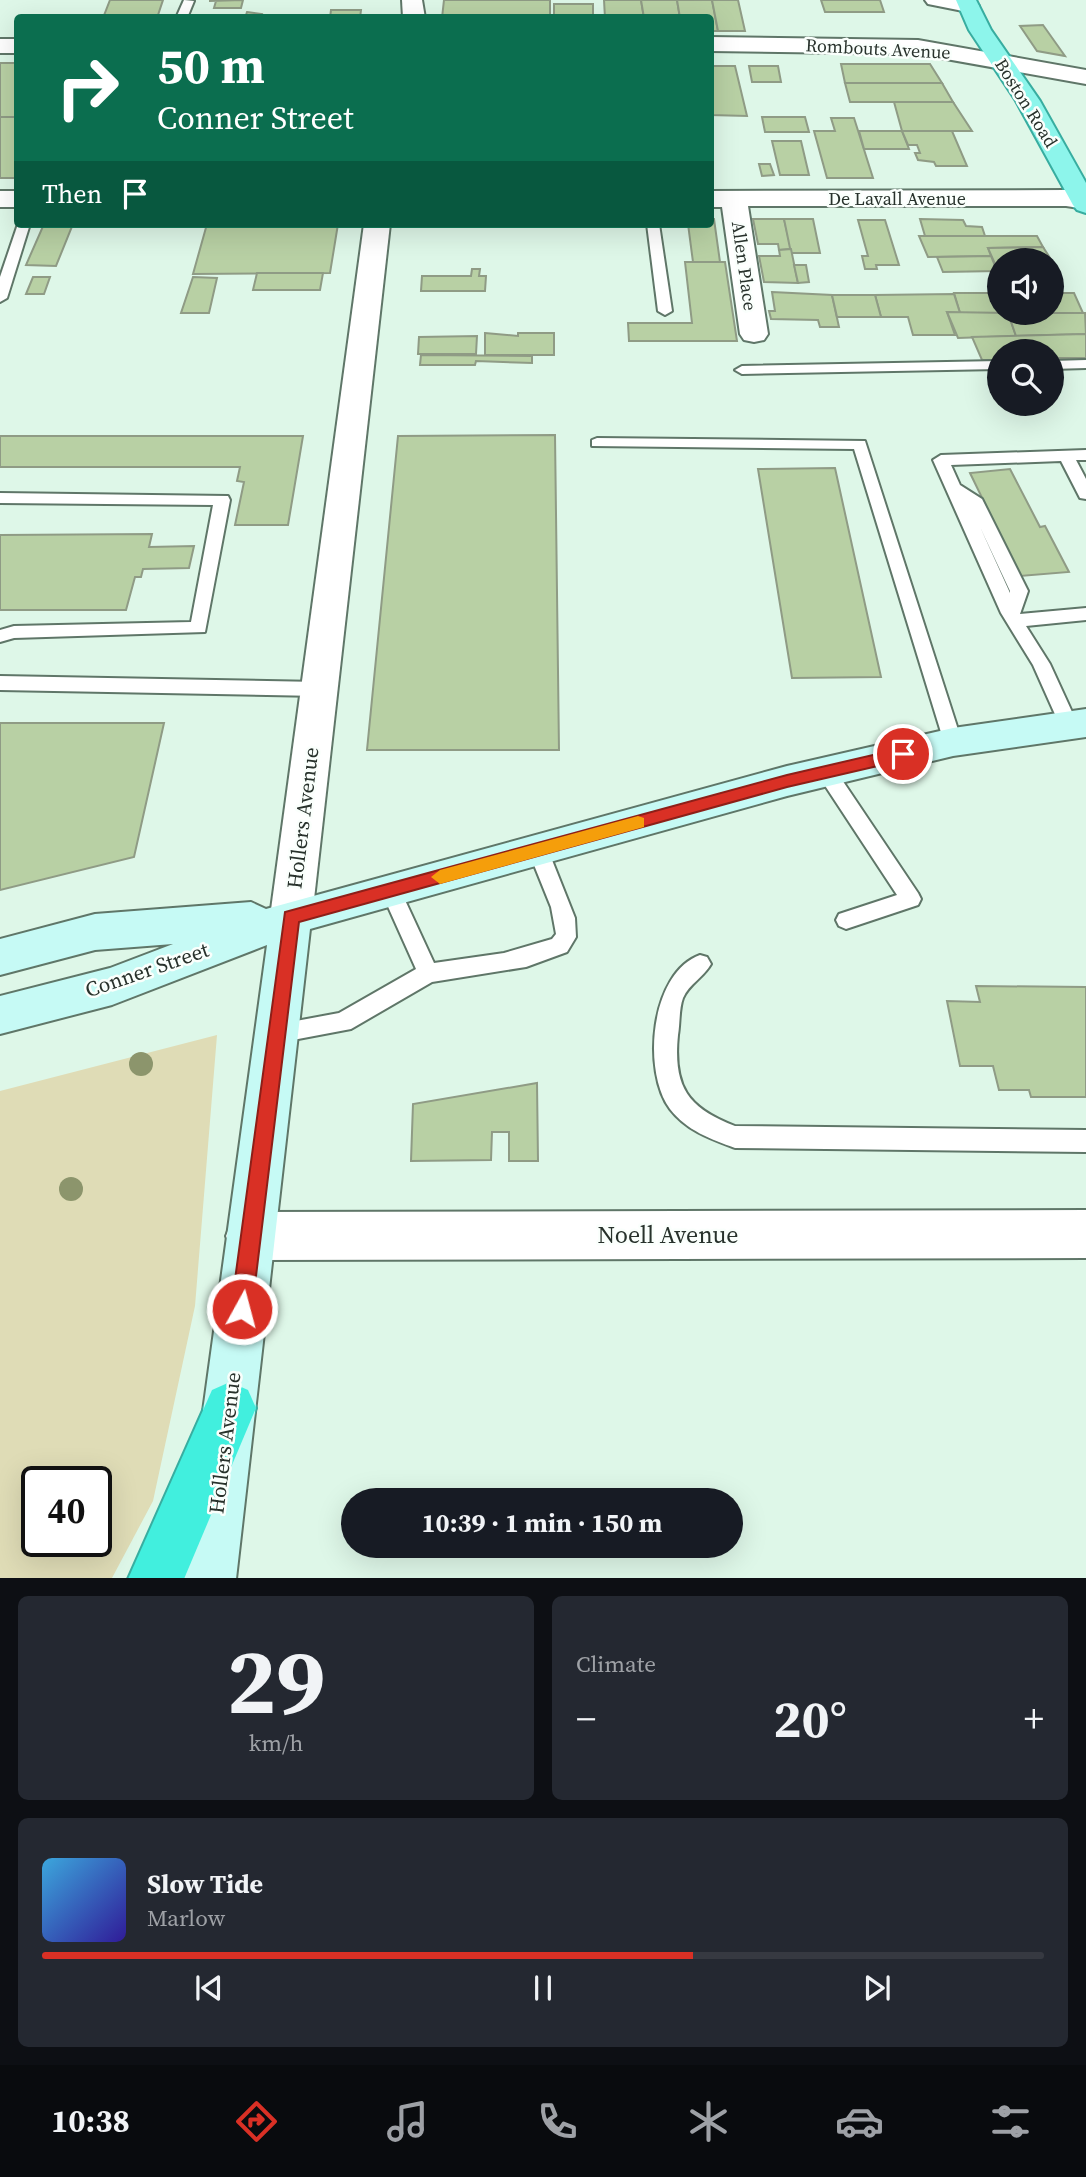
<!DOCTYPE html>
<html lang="en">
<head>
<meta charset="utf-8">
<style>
  body { margin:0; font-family:"Source Serif 4",serif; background:#242831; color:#f1f3f6; height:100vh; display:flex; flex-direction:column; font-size:26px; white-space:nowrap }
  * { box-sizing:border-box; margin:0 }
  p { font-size:23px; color:#9ea1a6 }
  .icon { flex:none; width:38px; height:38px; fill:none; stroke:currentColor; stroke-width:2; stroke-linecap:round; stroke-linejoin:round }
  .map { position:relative; height:1578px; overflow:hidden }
  .panel { display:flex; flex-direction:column; gap:18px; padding:18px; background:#0d0f14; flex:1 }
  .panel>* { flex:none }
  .hud { position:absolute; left:14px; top:14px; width:700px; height:214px; border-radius:7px; box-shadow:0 7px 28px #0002; background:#0b6e4f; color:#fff; overflow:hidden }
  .tools { position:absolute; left:987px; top:248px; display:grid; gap:14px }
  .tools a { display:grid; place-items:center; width:77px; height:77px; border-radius:50%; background:#171b24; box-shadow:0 7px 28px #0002; font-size:35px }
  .speed { position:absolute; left:21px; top:1466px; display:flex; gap:14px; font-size:35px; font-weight:700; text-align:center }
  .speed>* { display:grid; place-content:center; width:91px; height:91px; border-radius:50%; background:#171b24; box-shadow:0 7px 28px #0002; line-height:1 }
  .speed .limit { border:4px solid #111; border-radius:10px; background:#fff; color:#111 }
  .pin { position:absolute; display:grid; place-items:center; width:60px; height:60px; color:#fff; margin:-30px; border:4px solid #fff; border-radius:50%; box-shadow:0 2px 7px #0007 }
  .me { position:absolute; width:77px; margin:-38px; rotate:7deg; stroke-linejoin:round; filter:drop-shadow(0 0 5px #0008) }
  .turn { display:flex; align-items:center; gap:24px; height:147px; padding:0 28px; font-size:32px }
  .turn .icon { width:91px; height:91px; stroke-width:2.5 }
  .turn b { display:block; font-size:49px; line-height:60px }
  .then { display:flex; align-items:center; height:66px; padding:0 28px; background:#0003; gap:14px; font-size:26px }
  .big { font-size:52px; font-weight:700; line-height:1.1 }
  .panel .widget { flex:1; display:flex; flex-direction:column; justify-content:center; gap:10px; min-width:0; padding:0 24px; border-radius:10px; background:#242831 }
  .panel .dial { align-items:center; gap:0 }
  .dial b { font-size:91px; line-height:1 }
  .song { display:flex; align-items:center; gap:21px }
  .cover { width:84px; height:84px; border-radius:10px; background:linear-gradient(135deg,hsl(200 70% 55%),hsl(250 70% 35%)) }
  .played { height:7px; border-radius:4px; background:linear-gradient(90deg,#d93025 65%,#363941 65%) }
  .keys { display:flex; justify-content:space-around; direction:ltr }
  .heat { display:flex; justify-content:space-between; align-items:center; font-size:38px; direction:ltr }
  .panel .tiles { flex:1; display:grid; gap:18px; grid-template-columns:1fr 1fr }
  .widget:last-child { grid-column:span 2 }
  .trip { position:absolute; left:341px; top:1488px; width:402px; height:70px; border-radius:35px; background:#171b24; box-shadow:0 7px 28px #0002; font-weight:700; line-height:70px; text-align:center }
  .dock { display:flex; height:112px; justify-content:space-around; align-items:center; background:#090b0e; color:#9ea1a6 }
  .dock .icon { width:49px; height:49px }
  .dock .current { color:#d93025 }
  .dock b { font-size:32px; color:#f1f3f6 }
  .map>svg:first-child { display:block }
  .green { fill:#dfdcb6; fill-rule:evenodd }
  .building { fill:#b8d0a4; stroke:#8f9b85; stroke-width:2 }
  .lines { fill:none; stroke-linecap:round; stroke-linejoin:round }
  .lane-casing { stroke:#5f7668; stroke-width:4 }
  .street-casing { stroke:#5f7668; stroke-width:4 }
  .secondary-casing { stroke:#5f7668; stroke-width:4 }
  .primary-casing { stroke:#38ada0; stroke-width:4 }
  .highway-casing { stroke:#38ada0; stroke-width:4 }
  .lane { fill:#fff; fill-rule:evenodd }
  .street { fill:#fff; fill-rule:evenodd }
  .secondary { fill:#c6faf5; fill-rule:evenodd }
  .primary { fill:#8df5eb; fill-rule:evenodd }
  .highway { fill:#41efde; fill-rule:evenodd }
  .tree { fill:#8c956c }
  .route { fill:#d93025; stroke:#8d1f18; stroke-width:2 }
  .slow { fill:#f59e0b }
  .labels { text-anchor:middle; stroke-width:5; stroke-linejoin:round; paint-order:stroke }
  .far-street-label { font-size:18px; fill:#28322c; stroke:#fafffc }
  .street-label { font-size:21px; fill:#28322c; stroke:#fafffc }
  .near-street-label { font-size:24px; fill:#28322c; stroke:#fafffc }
</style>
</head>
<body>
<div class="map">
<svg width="1086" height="1579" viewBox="0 0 1086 1579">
  <rect width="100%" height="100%" fill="#def7e8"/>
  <path class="green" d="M217,1035L195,1306L153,1501L112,1578H0V1091ZM37,1482H96V1542H37Z"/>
  <g class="building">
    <path d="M110,0H163L157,18H103Z"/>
    <path d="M243,0L241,8H214L216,1H209Z"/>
    <path d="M444,0H550V18H442Z"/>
    <path d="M604,0H641L644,18H605Z"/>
    <path d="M641,0H677L680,18H644Z"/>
    <path d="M677,0H712L718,31H710V18H680Z"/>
    <path d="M712,0H738L745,31H718Z"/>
    <path d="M821,0H880L884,12H825Z"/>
    <rect x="554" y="4" width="39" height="14"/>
    <path d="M331,10H361L360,18H330Z"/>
    <path d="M247,12L262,14L261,18H213L214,15H246Z"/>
    <path d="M1043,25L1065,56L1037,51L1020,26Z"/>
    <rect x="0" y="63" width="18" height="54"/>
    <path d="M841,64H930L942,83H845Z"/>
    <path d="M710,66H735L747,116L710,115Z"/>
    <path d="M749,66H778L781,82H752Z"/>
    <path d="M845,83H942L953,102H850Z"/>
    <path d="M894,102H953L972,131H902Z"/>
    <rect x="0" y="117" width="18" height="61"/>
    <path d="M762,117H805L809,132H765Z"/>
    <path d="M831,118H854L873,178H827L814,131H835Z"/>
    <path d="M859,131H902L909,149H864Z"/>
    <path d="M902,131H952L967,166H936L934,162L918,160L915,153H920L917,145H908Z"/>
    <path d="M772,141H801L809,175H780Z"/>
    <path d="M759,164H770L774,175L762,176Z"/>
    <path d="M710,219H714L720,262H693L688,224H710Z"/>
    <path d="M753,219H784L791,249L779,250L778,244H758Z"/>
    <path d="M784,219H813L820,253H791Z"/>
    <path d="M920,219L963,220L966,226L982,227L985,236H925Z"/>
    <path d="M858,220H885L899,265H876L877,269H865L862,256H868Z"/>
    <path d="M44,224H73L56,266L26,265Z"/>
    <path d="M207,224H338L330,273L193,274Z"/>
    <path d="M919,236H1037L1043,247L988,248L991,256L928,257Z"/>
    <path d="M1043,247L1052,261H999V273L988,248Z"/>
    <path d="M791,249L798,283L764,282L759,256H780L779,250Z"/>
    <path d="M991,256L997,271L943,272L937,257Z"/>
    <path d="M685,262H725L737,341H629L628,323H692Z"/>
    <path d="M794,265H806L809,282L798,283Z"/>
    <path d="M472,269H480L479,276H486L485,291H421L422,276H471Z"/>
    <path d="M257,273H323L320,290H253Z"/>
    <path d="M33,277H50L44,294H26Z"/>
    <path d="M193,277L217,278L209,313H181Z"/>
    <path d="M772,292L832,295L839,327H820L818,320L771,319L769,311H775Z"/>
    <path d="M954,293H999V313H960Z"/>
    <path d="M1052,293H1074L1083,313H1052Z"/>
    <path d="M954,294L960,313L947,312L955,335H913L908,317H881L875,295Z"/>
    <path d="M832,295H875L881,317H837Z"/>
    <path d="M947,312L1008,313L1016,336L958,338Z"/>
    <path d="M1008,313H1085L1086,334L1016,336Z"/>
    <path d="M485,333L518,336V333H554V355H485Z"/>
    <path d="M1086,334V358H1052V352H999V360H982L972,337Z"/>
    <path d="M477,336L476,354H418L419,337Z"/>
    <path d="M421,355L532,356V363L476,361L475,365H420Z"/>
    <path d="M555,435L559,750H367L398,436Z"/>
    <path d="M0,436H303L288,525H235L244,482L237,481L240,467H0Z"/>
    <path d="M835,468L881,677L792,678L758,469Z"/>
    <path d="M1010,469L1040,527L1045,526L1069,572L1020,576L970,473Z"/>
    <path d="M152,534L149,547L194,546L189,568L143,569L141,577H135L126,610H0V535Z"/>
    <path d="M0,723H164L134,857L0,890Z"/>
    <path d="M976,986L1086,987V1097H1031L1029,1090H999L993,1066H960L947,1001L980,1002Z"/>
    <path d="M537,1083L538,1161H509V1132H492L491,1160L411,1161L413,1104Z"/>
  </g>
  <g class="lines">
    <g class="lane-casing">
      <g id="lane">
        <path d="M184,0L194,1L187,18H176Z"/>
        <path d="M18,224H30L7,298L0,302V277Z"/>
        <path d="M647,224H659L672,311L665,315L658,311Z"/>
        <path d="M1086,360V368L1052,369V361Z"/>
        <path d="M999,361V369L742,374L735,370L742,366Z"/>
        <path d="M597,438L865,441L962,742L960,747L953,749L944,742L854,449L592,446V440Z"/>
        <path d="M1086,450V460H1076L1086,479V499L1080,498L1061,461L951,465L960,485L982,499L1028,591L1020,614L1086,608V620L1026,626L1050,664L1078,725L1069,732L1062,730L1033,665L1001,613L933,460L941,455ZM980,527L1010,591V593Z"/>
        <path d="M0,493L228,496L230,500L205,632L14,638L0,642V630L14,626L191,622L213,505L0,503Z"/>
        <path d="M0,676L319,682L328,689L319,696L0,690Z"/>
        <path d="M827,766L834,768L918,893L921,899L918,905L846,929L839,926L836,920L839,914L897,895L820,778L817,773L820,768Z"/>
        <path d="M538,842L545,844L548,850L575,918L576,937L567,952L526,967L432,982L351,1029L277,1043L269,1040L266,1033L269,1026L339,1013L416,969L381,891L384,885L391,882L398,885L434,963L504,953L552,939L556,934L551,907L528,850L531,844Z"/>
        <path d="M700,955L707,957L711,964C704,977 689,984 683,998C679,1008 680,1024 678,1035C673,1086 687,1108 735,1126L1086,1130V1152L735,1148C711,1139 687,1131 670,1109C642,1072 650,973 700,955Z"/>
      </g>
    </g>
    <g class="street-casing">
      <g id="street">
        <path d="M402,0H422L425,18H403Z"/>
        <path d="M925,0H969L979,6L968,12L928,4Z"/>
        <path d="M710,37L918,40L1086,70V84L918,54L710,51Z"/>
        <rect x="0" y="39" width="18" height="14"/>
        <path d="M1066,190L1086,195V209L1066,206H748L768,334L764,340L754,342L744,340L740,334L722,207H710V191Z"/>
        <rect x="0" y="191" width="18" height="16"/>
        <path d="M364,224H390L312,917L306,929L291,935L276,929L270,917Z"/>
        <path d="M1086,1210V1258L250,1260L233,1253L226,1236L233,1219L250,1212Z"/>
      </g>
    </g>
    <g class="secondary-casing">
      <path id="secondary" d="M1086,709V737L953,756L787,796L310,929L236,1579H180L267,945L112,1005L0,1034V996L110,968L173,944L95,950L0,975V939L95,914L251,902L266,909L787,766L953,728Z"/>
    </g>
    <g class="primary-casing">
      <path id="primary" d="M956,0H976L991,30L1040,101L1086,183V213L1077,210L1073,205L1016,101L969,30Z"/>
    </g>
    <g class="highway-casing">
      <path id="highway" d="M230,1382L248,1390L256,1408L184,1579H128L212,1390Z"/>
    </g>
    <use href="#lane" class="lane"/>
    <use href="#street" class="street"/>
    <use href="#secondary" class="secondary"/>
    <use href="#primary" class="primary"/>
    <use href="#highway" class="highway"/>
  </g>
  <g class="tree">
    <circle cx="141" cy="1064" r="12"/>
    <circle cx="71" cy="1189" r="12"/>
  </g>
  <path class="route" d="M903,748L908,750V759L787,787L299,922L252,1309L249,1317L242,1320L234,1317L231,1309L285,912L787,775Z"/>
  <path class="slow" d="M638,816L644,818V827L440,884L431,877L440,870Z"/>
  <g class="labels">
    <g class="far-street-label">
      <text transform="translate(878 49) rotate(3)" y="6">Rombouts Avenue</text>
      <text transform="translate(1026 103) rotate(58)" y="6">Boston Road</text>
      <text x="897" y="205">De Lavall Avenue</text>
      <text transform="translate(744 266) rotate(82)" y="6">Allen Place</text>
    </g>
    <g class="street-label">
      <text transform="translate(303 818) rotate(-83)" y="7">Hollers Avenue</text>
      <text transform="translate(147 970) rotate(-19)" y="7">Conner Street</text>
      <text transform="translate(225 1443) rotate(-83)" y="7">Hollers Avenue</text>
    </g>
    <g class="near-street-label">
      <text x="668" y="1243">Noell Avenue</text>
    </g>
  </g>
</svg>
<div class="tools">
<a><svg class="icon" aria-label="sound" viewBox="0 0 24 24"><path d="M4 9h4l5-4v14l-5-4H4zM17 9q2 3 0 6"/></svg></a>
<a><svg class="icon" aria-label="search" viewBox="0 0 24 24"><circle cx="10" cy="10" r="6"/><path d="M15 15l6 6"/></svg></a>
</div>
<div class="speed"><div class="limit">40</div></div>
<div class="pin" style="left:903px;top:754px;background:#d93025"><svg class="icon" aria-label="arrive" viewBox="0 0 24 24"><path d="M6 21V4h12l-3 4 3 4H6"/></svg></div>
<svg class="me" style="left:242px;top:1309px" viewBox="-20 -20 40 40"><circle r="17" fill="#d93025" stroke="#fff" stroke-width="3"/><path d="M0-11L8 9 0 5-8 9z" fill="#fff"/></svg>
<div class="trip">10:39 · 1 min · 150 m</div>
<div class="hud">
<div class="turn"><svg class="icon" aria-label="right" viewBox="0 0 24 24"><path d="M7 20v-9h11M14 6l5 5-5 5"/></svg><div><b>50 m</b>Conner Street</div></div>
<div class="then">Then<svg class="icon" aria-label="arrive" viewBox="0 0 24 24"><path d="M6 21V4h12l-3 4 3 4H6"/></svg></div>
</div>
</div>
<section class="panel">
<div class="tiles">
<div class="widget dial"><b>29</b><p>km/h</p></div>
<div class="widget"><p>Climate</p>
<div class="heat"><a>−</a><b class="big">20°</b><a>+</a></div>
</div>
<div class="widget">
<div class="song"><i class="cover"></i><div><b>Slow Tide</b><p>Marlow</p></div></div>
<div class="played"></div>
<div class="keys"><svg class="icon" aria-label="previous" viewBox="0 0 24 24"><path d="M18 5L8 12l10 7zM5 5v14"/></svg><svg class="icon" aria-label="pause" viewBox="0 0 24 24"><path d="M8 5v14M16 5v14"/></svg><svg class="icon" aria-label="next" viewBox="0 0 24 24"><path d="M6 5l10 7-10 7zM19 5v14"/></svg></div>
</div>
</div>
</section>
<nav class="dock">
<b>10:38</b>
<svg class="icon current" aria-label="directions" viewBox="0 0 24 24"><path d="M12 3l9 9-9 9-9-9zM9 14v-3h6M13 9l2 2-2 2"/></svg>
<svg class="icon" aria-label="music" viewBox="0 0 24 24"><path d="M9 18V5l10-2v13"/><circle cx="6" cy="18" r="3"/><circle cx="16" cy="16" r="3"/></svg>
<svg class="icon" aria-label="phone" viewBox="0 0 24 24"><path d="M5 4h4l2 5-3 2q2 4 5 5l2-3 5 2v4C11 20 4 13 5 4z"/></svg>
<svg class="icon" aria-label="climate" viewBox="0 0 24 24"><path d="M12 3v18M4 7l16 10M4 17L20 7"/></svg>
<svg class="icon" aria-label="car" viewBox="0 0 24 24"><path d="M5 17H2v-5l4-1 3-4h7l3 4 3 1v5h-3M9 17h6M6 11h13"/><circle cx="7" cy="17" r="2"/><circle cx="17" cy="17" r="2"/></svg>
<svg class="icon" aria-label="filters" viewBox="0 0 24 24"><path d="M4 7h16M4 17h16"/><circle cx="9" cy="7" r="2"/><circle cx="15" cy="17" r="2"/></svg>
</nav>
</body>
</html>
